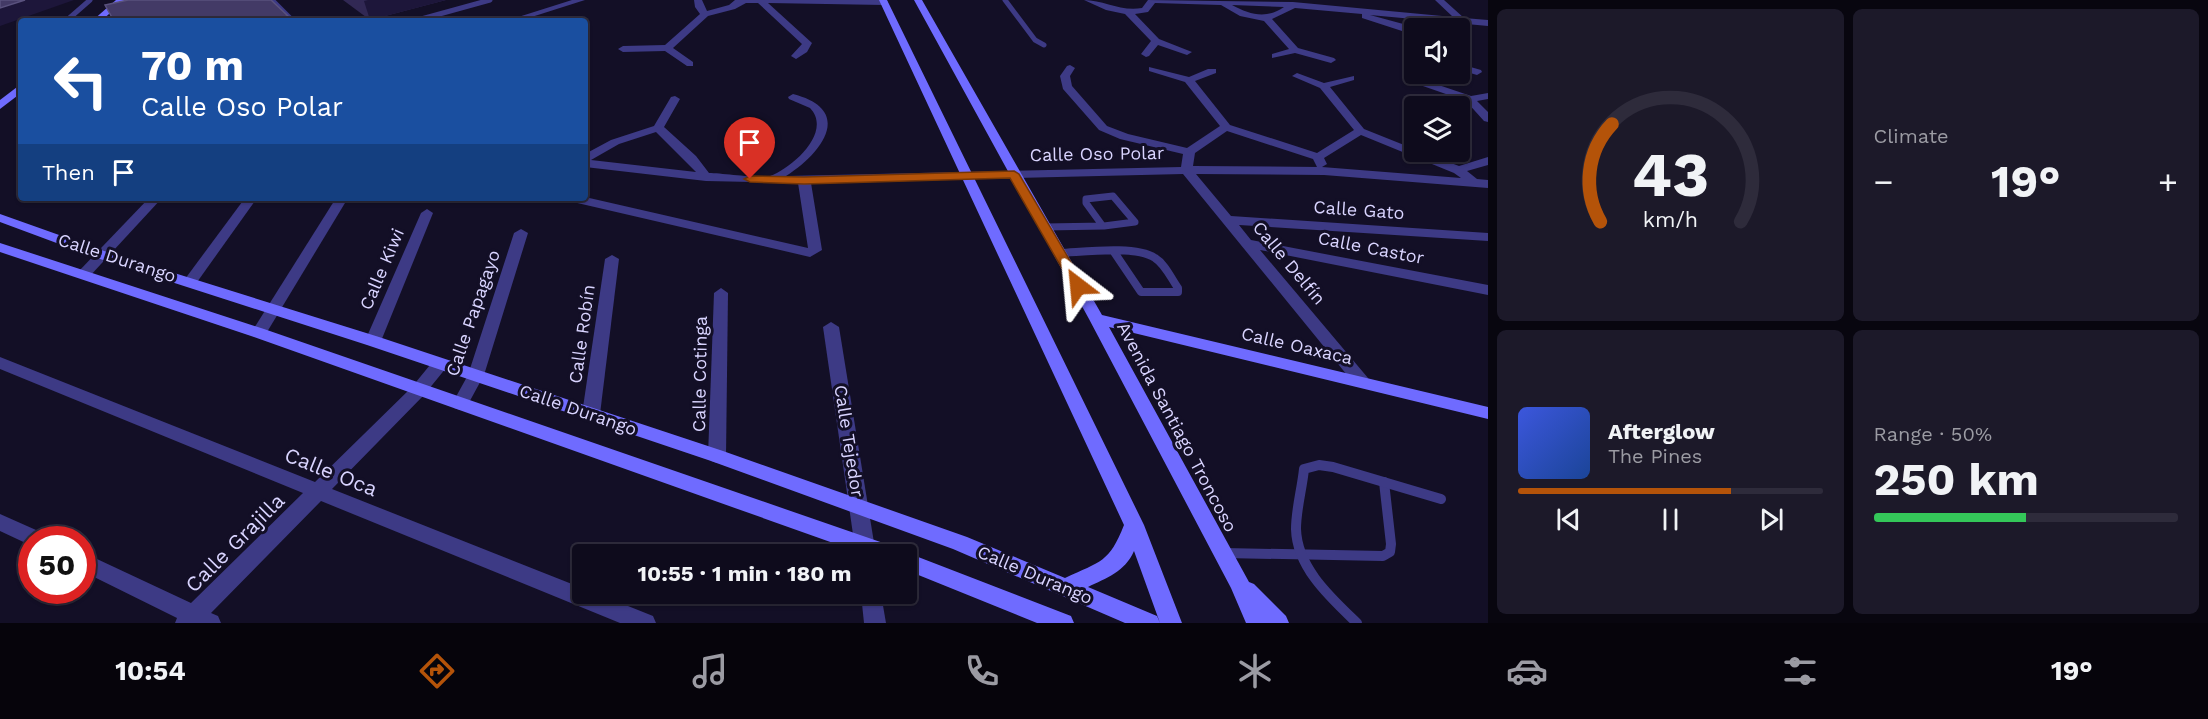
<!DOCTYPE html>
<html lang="en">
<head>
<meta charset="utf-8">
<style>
  body { margin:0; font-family:"Work Sans",sans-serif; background:#1c1929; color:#f1f3f6; height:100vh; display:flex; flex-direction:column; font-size:22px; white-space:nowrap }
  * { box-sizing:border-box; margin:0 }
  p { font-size:20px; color:#9b9ba3 }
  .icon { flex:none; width:33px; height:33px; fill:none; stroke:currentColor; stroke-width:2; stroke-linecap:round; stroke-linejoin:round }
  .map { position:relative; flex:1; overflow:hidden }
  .side { display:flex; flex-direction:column; gap:9px; padding:9px; background:#08060f; width:720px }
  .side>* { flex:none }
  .top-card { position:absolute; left:18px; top:18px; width:570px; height:183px; border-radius:6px; box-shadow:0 2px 4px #0004,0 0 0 2px #2e2b3b; background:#1a4fa0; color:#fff; overflow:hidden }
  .controls { position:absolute; left:1404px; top:18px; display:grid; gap:12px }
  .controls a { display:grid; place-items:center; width:66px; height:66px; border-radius:6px; background:#0e0b1c; box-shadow:0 2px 4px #0004,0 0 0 2px #2e2b3b; font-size:30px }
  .speed { position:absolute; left:18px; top:526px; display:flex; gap:12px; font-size:30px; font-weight:700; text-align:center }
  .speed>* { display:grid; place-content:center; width:78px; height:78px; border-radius:50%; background:#0e0b1c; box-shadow:0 2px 4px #0004,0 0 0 2px #2e2b3b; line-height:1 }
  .speed .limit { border:9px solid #d22; background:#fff; color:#111 }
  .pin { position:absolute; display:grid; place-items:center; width:51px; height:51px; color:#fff; margin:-62px -26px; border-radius:50% 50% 50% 0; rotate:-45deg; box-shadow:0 0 6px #0007 }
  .pin .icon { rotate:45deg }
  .me { position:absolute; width:66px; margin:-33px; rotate:331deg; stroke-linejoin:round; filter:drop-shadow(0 0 4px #0008) }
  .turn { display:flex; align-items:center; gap:21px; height:126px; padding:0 24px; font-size:27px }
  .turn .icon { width:78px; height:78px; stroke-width:2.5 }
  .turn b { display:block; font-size:42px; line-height:51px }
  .then { display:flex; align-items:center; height:57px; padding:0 24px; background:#0003; gap:12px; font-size:22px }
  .big { font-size:45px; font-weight:700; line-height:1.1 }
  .side .tile { flex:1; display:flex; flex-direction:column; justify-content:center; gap:9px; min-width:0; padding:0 21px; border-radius:9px; background:#1c1929 }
  .side .dial { align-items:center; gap:0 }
  .dial svg { height:156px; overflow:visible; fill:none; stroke:#2e2b3b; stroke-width:7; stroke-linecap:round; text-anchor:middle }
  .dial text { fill:#f1f3f6; stroke:none }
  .song { display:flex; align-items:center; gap:18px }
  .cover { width:72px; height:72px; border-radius:9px; background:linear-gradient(135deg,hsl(230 70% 55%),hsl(220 70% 35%)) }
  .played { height:6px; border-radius:3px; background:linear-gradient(90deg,#b45309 70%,#2e2b3b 70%) }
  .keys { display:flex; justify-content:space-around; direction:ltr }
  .heat { display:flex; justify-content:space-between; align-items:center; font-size:33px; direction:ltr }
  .charge { height:9px; border-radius:4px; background:linear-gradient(90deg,#34c759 50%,#2e2b3b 0) }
  .side .tiles { flex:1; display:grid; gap:9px; grid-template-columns:repeat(2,1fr) }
  .trip { position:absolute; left:572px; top:544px; width:345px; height:60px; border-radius:6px; background:#0e0b1c; box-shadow:0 2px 4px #0004,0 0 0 2px #2e2b3b; font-weight:700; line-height:60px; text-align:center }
  .dock { display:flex; height:96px; justify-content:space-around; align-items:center; background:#06040b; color:#9b9ba3 }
  .dock .icon { width:42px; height:42px }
  .dock .selected { color:#b45309 }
  .dock b { font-size:27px; color:#f1f3f6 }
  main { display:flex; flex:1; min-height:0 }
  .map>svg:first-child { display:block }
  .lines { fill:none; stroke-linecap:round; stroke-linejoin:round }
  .lane-far3 { stroke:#3d3a85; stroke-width:5 }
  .lane-far2 { stroke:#3d3a85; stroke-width:7 }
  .lane-far1 { stroke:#3d3a85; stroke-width:8 }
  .lane { stroke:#3d3a85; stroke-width:10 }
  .street { fill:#3d3a85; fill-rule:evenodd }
  .secondary { fill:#6f6bff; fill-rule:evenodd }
  .wall { fill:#312854 }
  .shaded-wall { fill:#1d163a }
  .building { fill:#433a66; stroke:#5a527e; stroke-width:1.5 }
  .route { fill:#b45309; stroke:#753606; stroke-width:1.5 }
  .labels { text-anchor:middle; stroke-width:6; stroke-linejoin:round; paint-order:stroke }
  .street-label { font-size:18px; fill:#d9d4ff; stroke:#130f26 }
  .near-street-label { font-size:21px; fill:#d9d4ff; stroke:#130f26 }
</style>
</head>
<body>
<main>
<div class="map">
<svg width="1488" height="623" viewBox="0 0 1488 623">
  <rect width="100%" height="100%" fill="#130f26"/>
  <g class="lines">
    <g class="lane-far3">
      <path d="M272,0L293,21"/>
      <path d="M1005,0L1035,40L1044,45"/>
      <path d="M66,21L90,0"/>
      <path d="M414,21L490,0"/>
    </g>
    <path class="lane-far2" d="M1045,227L1104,226L1135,222L1113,196L1086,199V203L1102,225"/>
    <path class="lane-far1" d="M1060,253C1084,252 1135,245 1155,258C1165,264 1171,278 1178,288V292H1141L1114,252"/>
    <g class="lane">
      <path d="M1224,553L1383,556L1390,552L1391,544L1384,482"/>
      <path d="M1357,623C1331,598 1297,568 1296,529C1296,509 1302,489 1304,469L1319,465L1333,467L1441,499"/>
    </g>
    <g class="street">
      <path d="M572,0H585L519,21H506Z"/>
      <path d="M694,0H702L707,11L729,5L735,0H886L888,2L884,5L768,3L812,43L807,52L796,59L791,56L802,44L758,3H746L735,9L708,16L673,48L693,62V66H687L665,51L623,52L618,49L623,46L665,45L700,14L695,7Z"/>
      <path d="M1084,0C1104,0 1121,12 1142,8L1148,0L1293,2L1453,17L1435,0H1444L1464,18L1488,20V26L1370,15L1418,28H1414V32L1402,31L1362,18V14L1295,8L1272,19L1298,48L1334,58L1336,60L1331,63L1295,53L1272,58V54L1289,49L1264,21L1240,16L1221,5L1155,3L1148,12L1135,14L1159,39L1192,52L1187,55L1158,45L1149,56L1146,57L1141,54L1151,41L1125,14L1106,10ZM1232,5L1284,7C1267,19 1250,15 1232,5Z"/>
      <path d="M1460,64L1481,70L1482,72L1477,75L1460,70Z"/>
      <path d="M1070,65L1075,68L1070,76L1072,86L1107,126L1128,134L1187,148L1220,126L1185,82L1149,71V67L1189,77L1208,69H1216V73L1195,81L1230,125L1317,153L1354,130L1320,88L1292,76L1297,73L1324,83L1354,76V80L1330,87L1364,129L1414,149V152H1422L1459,166L1488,157V165L1467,171L1477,179L1488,180V188L1324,175L1196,174L1231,216L1488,233V241L1239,225L1251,240L1488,285V295L1260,250L1368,378L1370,382L1368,386H1356L1183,174L811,183L822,250L810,257L573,202L567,198L585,197L808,248L798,183L706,181L585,167V154L611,140L654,126L671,97L675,96L680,99L664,127L696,156L709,173C722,173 761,179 770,176C792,168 833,132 810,108L789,99L788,97L793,94C855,110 822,153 786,176L1181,167L1183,154L1120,139L1099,130L1063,89L1060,76L1067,66ZM1227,131L1313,159L1317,167H1320L1193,166L1195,153ZM656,132L696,172L591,160L619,144ZM1361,135L1454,173L1461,178L1322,167L1327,164L1324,158Z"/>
      <path d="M1424,80L1471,96L1488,93V99L1477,101L1488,112V122L1484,121L1466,101L1420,85V81Z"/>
      <path d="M149,198H162L89,277H79L77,274L79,271Z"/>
      <path d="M245,198H257L195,285H185L183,282L185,279Z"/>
      <path d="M336,198H348L264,337H254L251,333Z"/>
      <path d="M427,209L433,213L381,341L379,345H367L365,341L421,213Z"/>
      <path d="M521,229L528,233L484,375L466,408L460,410L454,408L452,404L468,375L514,233Z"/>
      <path d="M612,255L619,259L600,414L597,419L591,420L585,419L582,414L605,259Z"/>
      <path d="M721,288L728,293L726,456L723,461L717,463L711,461L708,456L714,293Z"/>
      <path d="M831,322L839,327L876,555H856L823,327Z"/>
      <path d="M0,357L315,482L412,387L434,360H446L448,364L446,368L424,395L332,489L582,588V594H598L653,616L656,623H620L321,501L211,613L218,616L221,623H175L177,618L82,571V552L191,603L303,493L0,369Z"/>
      <path d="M0,514L45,534L48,540H32V546L0,531Z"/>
      <path d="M861,594H881L886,623H864Z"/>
    </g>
    <g class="secondary">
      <path d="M116,0H125L101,21H92Z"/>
      <path d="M879,0H887L1144,525L1182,623H1160L1134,551C1125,572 1106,578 1088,587L1157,616L1160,623H1125L953,549L711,461L367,345L97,258L0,222V214L107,252L379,337L723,451L967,537L1065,578C1101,561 1109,563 1124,525Z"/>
      <path d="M914,0H922L1102,315L1488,407V419L1109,327L1249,582L1254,584L1286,616L1289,623H1246L1231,588L1089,319Z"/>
      <path d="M21,84V93L0,109V100Z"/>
      <path d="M0,243L264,329L892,546L899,549L901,554L906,552L913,555L1071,616L1074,623H1037L906,570V555H867L254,337L0,252Z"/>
    </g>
  </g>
  <path class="wall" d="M343,0H446L370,20Z"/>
  <g class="shaded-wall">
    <path d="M25,0H74L0,26V8Z"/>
    <path d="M368,0H446L370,20L364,1Z"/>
    <path d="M288,16L290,21H266Z"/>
  </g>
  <g class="building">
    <path d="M0,0H25L0,8Z"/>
    <path d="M128,0H271L288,16L266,21H114L105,5Z"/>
  </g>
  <path class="route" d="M1014,171L1019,174L1085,286L1083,289L1078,290L1072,286L1010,178L804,184L750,182L744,179L750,176L804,177Z"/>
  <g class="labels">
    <g class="street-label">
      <text transform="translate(1097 154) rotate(-1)" y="6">Calle Oso Polar</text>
      <text transform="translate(1359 210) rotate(4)" y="6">Calle Gato</text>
      <text transform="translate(1371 248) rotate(11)" y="6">Calle Castor</text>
      <text transform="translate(117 258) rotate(18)" y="6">Calle Durango</text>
      <text transform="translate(1289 263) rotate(50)" y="6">Calle Delfín</text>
      <text transform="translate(382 269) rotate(-67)" y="6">Calle Kiwi</text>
      <text transform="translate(473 313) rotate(-71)" y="6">Calle Papagayo</text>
      <text transform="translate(582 334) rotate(-82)" y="6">Calle Robín</text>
      <text transform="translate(1297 346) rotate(13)" y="6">Calle Oaxaca</text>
      <text transform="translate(700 374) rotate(-89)" y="6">Calle Cotinga</text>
      <text transform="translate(578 410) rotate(19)" y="6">Calle Durango</text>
      <text transform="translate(1177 427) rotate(62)" y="6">Avenida Santiago Troncoso</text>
      <text transform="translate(849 441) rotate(81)" y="6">Calle Tejedor</text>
      <text transform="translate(1035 575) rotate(23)" y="6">Calle Durango</text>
    </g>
    <g class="near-street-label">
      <text transform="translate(331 472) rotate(22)" y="7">Calle Oca</text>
      <text transform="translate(235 543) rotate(-45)" y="7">Calle Grajilla</text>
    </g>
  </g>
</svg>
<div class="controls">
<a><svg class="icon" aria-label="sound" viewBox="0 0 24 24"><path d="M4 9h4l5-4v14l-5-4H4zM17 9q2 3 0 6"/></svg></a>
<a><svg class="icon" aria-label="layers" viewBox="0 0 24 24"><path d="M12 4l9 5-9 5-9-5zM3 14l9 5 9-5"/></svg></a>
</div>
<div class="speed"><div class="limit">50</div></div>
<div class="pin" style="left:750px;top:179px;background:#d93025"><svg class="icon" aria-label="arrive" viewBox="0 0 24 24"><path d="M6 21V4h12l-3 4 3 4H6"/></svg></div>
<svg class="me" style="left:1078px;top:286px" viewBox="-20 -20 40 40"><path d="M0-17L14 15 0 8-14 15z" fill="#b45309" stroke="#fff" stroke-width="4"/></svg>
<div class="trip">10:55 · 1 min · 180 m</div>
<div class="top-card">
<div class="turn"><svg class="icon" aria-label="left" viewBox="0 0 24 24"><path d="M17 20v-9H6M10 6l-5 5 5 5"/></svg><div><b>70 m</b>Calle Oso Polar</div></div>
<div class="then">Then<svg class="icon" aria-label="arrive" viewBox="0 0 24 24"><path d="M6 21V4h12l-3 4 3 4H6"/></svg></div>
</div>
</div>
<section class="side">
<div class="tiles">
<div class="tile dial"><svg viewBox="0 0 100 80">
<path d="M14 69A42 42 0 1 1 86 69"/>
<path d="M14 69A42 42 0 0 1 20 19" stroke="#b45309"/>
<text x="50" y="56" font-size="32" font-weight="700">43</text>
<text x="50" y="72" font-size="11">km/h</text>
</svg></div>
<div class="tile"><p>Climate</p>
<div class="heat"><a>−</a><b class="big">19°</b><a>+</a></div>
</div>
<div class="tile">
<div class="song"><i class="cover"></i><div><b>Afterglow</b><p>The Pines</p></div></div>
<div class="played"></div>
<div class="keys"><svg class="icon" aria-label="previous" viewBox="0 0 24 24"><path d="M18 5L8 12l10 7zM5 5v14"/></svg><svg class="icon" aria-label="pause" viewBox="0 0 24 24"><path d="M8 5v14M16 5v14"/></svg><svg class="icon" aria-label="next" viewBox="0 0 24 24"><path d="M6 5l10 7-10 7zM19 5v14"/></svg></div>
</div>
<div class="tile"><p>Range · 50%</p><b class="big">250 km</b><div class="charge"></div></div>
</div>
</section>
</main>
<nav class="dock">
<b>10:54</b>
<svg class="icon selected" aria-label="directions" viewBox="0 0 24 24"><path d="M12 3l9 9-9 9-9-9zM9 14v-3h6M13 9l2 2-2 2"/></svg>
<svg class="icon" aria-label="music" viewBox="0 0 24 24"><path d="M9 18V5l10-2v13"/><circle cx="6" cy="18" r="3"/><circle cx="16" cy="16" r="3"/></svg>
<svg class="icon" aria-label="phone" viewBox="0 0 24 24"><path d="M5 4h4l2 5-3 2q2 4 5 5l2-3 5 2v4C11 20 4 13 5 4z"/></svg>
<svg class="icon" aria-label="climate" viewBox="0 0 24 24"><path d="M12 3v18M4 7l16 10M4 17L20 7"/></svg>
<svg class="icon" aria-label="car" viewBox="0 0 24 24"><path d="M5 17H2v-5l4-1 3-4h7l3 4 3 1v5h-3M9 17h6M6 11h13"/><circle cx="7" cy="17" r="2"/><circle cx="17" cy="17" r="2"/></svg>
<svg class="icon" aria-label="filters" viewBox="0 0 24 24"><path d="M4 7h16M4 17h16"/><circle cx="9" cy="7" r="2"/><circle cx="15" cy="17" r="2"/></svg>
<b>19°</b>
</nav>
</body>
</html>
